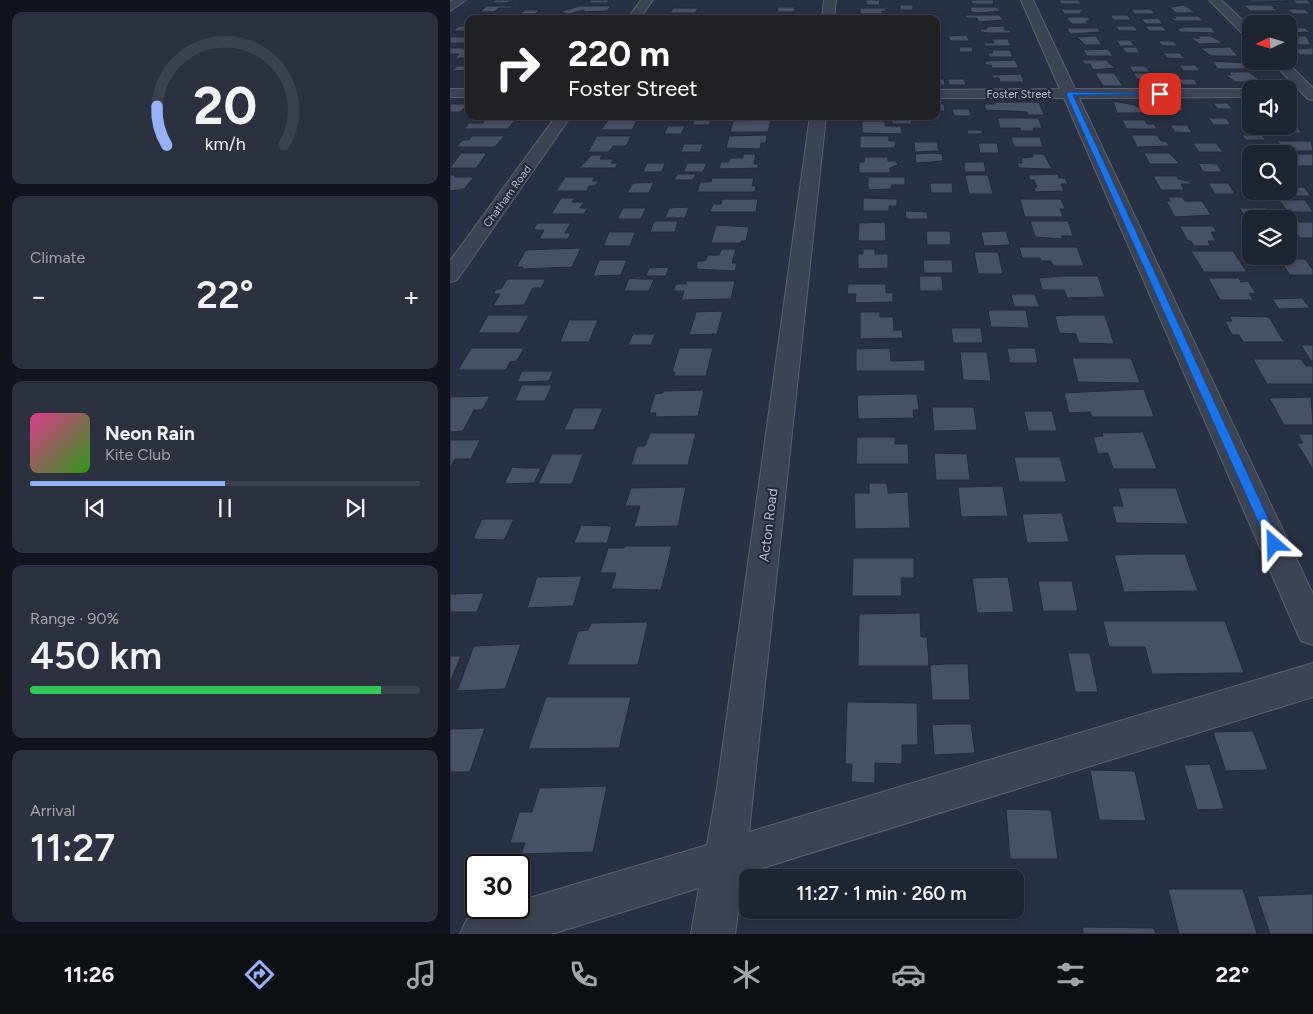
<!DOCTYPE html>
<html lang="en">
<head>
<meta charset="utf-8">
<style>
  body { margin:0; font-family:Figtree,sans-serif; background:#2b313e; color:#f1f3f6; height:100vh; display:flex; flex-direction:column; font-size:19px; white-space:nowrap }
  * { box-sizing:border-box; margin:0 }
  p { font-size:16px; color:#a1a5ac }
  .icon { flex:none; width:28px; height:28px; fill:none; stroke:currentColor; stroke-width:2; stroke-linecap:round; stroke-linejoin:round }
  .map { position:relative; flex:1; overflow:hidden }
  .details { display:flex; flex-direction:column; gap:12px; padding:12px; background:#10141c; width:450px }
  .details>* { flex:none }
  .guide { position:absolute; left:15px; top:15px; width:475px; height:105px; border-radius:10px; box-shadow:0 2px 8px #0003,0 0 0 1px #3c424d; background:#202124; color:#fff; overflow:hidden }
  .needle { width:32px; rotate:266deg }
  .buttons { position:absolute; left:792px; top:15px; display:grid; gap:10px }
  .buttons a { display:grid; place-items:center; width:55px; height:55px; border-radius:10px; background:#1e2532; box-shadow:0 2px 8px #0003,0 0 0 1px #3c424d; font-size:25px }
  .speed { position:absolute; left:15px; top:854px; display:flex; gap:10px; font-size:25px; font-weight:700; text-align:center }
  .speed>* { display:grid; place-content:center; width:65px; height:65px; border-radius:50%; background:#1e2532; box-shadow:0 2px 8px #0003,0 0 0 1px #3c424d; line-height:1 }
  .speed .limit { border:2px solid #111; border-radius:8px; background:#fff; color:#111 }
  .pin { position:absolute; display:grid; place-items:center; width:42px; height:42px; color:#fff; margin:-21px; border-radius:10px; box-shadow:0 2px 8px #0006 }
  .me { position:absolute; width:55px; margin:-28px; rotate:335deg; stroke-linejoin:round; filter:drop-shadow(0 0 4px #0008) }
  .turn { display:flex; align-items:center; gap:18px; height:105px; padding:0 20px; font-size:22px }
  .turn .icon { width:65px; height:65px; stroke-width:2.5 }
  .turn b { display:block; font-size:35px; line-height:42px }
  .big { font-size:38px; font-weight:600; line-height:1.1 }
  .details .widget { flex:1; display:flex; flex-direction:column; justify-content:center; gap:8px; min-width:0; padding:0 18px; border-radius:10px; background:#2b313e }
  .details .dial { align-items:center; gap:0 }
  .dial svg { height:130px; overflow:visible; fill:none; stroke:#3c424d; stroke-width:7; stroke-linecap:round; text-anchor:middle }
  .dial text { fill:#f1f3f6; stroke:none }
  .song { display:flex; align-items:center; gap:15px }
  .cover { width:60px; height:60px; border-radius:8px; background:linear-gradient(135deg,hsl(330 70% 55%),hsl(110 70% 35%)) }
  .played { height:5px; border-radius:2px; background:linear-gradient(90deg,#95b1f7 50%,#3c424d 50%) }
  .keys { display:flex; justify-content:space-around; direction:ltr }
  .heat { display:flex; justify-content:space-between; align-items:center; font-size:28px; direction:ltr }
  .charge { height:8px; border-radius:4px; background:linear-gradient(90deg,#34c759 90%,#3c424d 0) }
  .trip { position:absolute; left:289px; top:869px; width:285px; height:50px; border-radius:10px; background:#1e2532; box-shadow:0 2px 8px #0003,0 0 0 1px #3c424d; font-weight:600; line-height:50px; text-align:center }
  .tabs { display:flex; height:80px; justify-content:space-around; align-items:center; background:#0c0f14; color:#a1a5ac }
  .tabs .icon { width:35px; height:35px }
  .tabs .active { color:#95b1f7 }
  .tabs b { font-size:22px; color:#f1f3f6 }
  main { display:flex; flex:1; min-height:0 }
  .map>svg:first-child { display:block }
  .building { fill:#475165; stroke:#232a3a }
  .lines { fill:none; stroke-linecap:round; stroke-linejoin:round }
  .minor-casing { stroke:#5b6170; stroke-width:2 }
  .minor { fill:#3c4453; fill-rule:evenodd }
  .route { fill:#1a73e8; stroke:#114b97 }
  .labels { text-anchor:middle; stroke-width:4; stroke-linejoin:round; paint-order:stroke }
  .far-street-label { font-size:11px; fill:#babfcd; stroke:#212839 }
  .street-label { font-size:14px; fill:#babfcd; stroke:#212839 }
</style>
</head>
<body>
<main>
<section class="details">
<div class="widget dial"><svg viewBox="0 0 100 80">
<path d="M14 69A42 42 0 1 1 86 69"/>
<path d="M14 69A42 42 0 0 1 8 45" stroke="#95b1f7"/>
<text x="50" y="56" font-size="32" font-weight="700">20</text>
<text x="50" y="72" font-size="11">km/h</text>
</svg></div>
<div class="widget"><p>Climate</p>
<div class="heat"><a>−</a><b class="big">22°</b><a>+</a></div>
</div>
<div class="widget">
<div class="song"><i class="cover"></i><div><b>Neon Rain</b><p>Kite Club</p></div></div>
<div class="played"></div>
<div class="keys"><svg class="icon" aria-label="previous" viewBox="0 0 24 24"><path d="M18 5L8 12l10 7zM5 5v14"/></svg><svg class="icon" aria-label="pause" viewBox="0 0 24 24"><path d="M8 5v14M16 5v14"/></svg><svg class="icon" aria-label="next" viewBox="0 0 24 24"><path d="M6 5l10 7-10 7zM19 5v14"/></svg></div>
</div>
<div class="widget"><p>Range · 90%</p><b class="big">450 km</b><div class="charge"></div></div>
<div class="widget"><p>Arrival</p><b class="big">11:27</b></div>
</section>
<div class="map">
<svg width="863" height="934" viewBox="0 0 863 934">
  <rect width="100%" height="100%" fill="#283143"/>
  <g class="building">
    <path d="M45,0H65L56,3H42Z"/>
    <path d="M133,0H159L157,3H138L140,1Z"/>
    <path d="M415,0H435H430L429,5H417Z"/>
    <path d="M521,0H543L544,4H522Z"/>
    <path d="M609,0H628L631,4H611Z"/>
    <path d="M798,0H837L838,1L801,2Z"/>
    <path d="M842,0H857L862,4H847Z"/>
    <rect x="450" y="5" width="13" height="5"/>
    <path d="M733,5L738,7L745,13H726L720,7Z"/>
    <path d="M794,5H821L827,11H800Z"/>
    <path d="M36,6H63L60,8H49L44,12H30Z"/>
    <path d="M129,6H161L157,11L134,12V10L119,14L109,12Z"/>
    <path d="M325,7H345L344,12H327L328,8Z"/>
    <path d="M520,7H546L551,11L528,13L521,12Z"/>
    <path d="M223,8H248L245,13H220Z"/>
    <path d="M410,8H435L437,11H432V14H410Z"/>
    <path d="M611,9H632L634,12H630L632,14H614Z"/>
    <path d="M681,9H701L705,14H685Z"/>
    <path d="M837,9H854L860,14H843Z"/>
    <path d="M75,10H89L85,14H70Z"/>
    <path d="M68,15H86L83,19H64Z"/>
    <path d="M134,15H148L145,19H131Z"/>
    <path d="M515,15H549L554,20L528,22L527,18H516Z"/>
    <path d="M660,15H677L681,20H663Z"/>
    <path d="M809,15H827L840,21H812L807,16H811Z"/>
    <path d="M28,16H48L45,18H48L23,19Z"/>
    <path d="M724,16H748L754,21H724L721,18H726Z"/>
    <path d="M616,17H638L640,20L636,21L638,24H622Z"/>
    <path d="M708,18L713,24H696L691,19Z"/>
    <path d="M9,26H19V31H3Z"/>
    <path d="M554,26L555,30H560L561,33H538L531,32L530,29H537L536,27Z"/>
    <path d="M666,26H684L688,31H669Z"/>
    <path d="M695,26H712L717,31H699Z"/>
    <path d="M839,26L855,28L860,32L839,33Z"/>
    <path d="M735,27H760L766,33L730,32L727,29Z"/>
    <path d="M617,28H648L650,32L620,34Z"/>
    <path d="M517,35L519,41H500L498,36Z"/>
    <path d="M646,36L652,45H635L627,37Z"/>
    <path d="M748,36H761L773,43L750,44L740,38H750Z"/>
    <path d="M839,36H856L861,45H847L839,39Z"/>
    <rect x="0" y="37" width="19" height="6"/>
    <path d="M542,39H558L561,46H535L534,43H544Z"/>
    <path d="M666,40H680L685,46H670Z"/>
    <path d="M708,41H723L727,46H713Z"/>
    <path d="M509,47H522L523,52H510Z"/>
    <path d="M672,47H686L690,53H676Z"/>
    <path d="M780,47L788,56H761L750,48Z"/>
    <path d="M0,48H19V58H5L9,54H0Z"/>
    <path d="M863,48V55H850L843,49Z"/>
    <path d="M658,49L663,56H637L633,50Z"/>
    <path d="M542,50H560L563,57H539L538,53H543Z"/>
    <path d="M713,53H730L734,59L718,58Z"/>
    <path d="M565,60L569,68H542L541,65H536L535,61Z"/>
    <path d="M632,60H656L665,68L643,70L640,64H634Z"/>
    <path d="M762,61L795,63L800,69H768Z"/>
    <path d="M729,65H745L750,71H734Z"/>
    <path d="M7,66H19V70L1,71Z"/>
    <path d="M679,66H695L700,72H683Z"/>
    <path d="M779,72H799L813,82H786L775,75H781Z"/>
    <path d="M645,73H664L673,86H653Z"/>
    <path d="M683,73H699L703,79H687Z"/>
    <path d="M571,74L574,82H550L549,78H543L542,75Z"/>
    <path d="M486,79H494L495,85H486Z"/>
    <path d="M498,79H514L516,85H499Z"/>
    <path d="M728,79H744L748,85H733Z"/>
    <path d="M663,101L685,105L695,113H667Z"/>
    <path d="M544,102H589L594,115H578L577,112L536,110L534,104H545Z"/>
    <path d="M715,103H728L734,111H720Z"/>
    <path d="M763,103H777L783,109H768Z"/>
    <path d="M0,104H18L10,112H0Z"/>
    <path d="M486,104H494L495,111H486Z"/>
    <path d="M502,109H519L521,116H504Z"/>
    <path d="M442,117H461L462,124H442Z"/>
    <path d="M245,118H262L259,125H242Z"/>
    <path d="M547,118H588L592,128H583L584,131H571L570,128H550Z"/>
    <path d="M758,118H776L781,125H764Z"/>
    <path d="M36,119H66L58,129H14L19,123H33Z"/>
    <path d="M159,119H188L182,130H151Z"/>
    <path d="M321,120L318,132H280L283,121Z"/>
    <path d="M672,120H695L697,124H704L707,129H677Z"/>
    <path d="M839,120H841L852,133H828L822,127L816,126H839Z"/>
    <path d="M412,121H435V126H451L452,134L412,133Z"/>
    <path d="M720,125H737L742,133L725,132Z"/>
    <path d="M218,126H235L231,134H214Z"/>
    <path d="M517,130H532L533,134H518Z"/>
    <path d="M317,135L316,143H311L310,149L276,148L279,136Z"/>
    <path d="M681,135H707L711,141H716L719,146L687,147Z"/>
    <path d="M792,135H812L816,140H796Z"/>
    <path d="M22,136H54L45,147H6L13,140H19Z"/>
    <path d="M147,136H181L176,146H163L159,152H138Z"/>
    <path d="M410,136H439V141H445V148H410Z"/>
    <path d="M561,137H590L593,147H564Z"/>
    <path d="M827,141H861L863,151H836Z"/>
    <path d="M464,142H487L489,151L465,152Z"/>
    <path d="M528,143H547L549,153H530Z"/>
    <path d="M743,143H766L773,152H749Z"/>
    <path d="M234,144H253L250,152H231Z"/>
    <path d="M11,153H37L26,168H0Z"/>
    <path d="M484,153L492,154L493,161L466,163L465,154Z"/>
    <path d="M694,153H719L730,164H700Z"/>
    <path d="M293,154H306L304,164H308V168L269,169L271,162H279L280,158H293Z"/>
    <path d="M583,154H594L602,169L569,168L567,163H572L571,158L583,157Z"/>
    <path d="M839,154H863V166H844L839,161Z"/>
    <path d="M142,155H152L150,159H163L161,163H168L165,168H129Z"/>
    <path d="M415,157H438V161H446L448,165L440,168V173H409V162H414Z"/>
    <path d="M514,162H534L536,172H515Z"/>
    <path d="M197,163H215L212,172H193Z"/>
    <path d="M237,163H257L253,172H234Z"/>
    <path d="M748,163L767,164L772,172H753Z"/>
    <path d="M227,174H246L243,180H224Z"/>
    <path d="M608,174L609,178H615L618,184H611L614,191L585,192L584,187H587L584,180H580L578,175Z"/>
    <path d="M0,175H6L4,177H24L14,189L0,191Z"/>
    <path d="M515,175H538L543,194H519Z"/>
    <path d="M703,176H727L728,179L739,181L741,184H731L734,190H711Z"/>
    <path d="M115,177H145L142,181H149L145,186H139L137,191H106Z"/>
    <path d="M418,177H455V185H441L442,189L418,190Z"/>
    <path d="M262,178H304L302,186H306L305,192H247L250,182H261Z"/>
    <path d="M204,182L199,193H177L183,183Z"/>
    <path d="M480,183H502L503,193H481Z"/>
    <path d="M758,183H778L785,194H765Z"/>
    <path d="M839,187H854L861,196H832L829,191H839Z"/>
    <path d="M718,197H732L735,201H752L761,215L725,217L716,201H720Z"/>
    <path d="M111,198H125L122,202H134L130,208H138L134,214H101Z"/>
    <path d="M413,198L447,199V206H439V211H413Z"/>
    <path d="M272,199H308L306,212H260L263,204H271Z"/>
    <path d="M570,199H611L615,209H610L613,217H575Z"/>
    <path d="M829,200H855L863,212H838Z"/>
    <path d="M239,207L235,218H215L219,208Z"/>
    <path d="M173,208H196L191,219H167Z"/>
    <path d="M789,208H817L825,219H797Z"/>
    <path d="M455,211L477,212L478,219H456Z"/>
    <path d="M204,221H228L225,232H200Z"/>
    <path d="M580,221H618L623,236H612V239L585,237Z"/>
    <path d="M435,222L436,241H408L409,223Z"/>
    <path d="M839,222H863V238H850Z"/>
    <path d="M87,223H121L115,233H121L118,239H89L94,230H83Z"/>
    <path d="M266,225L299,227L296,241H291V243H261Z"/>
    <path d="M729,226H763L767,232H761L766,241H758L760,246H744L741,241H738Z"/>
    <path d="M476,231H500L501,245H477Z"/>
    <path d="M556,231L560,245L534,246L531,232Z"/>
    <path d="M159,232H185L180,246H153Z"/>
    <path d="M569,247H627L634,266H603L601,261H591L590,258H572Z"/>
    <path d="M131,248L122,267L72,269L73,267H66L76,250Z"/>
    <path d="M272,249H286L282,263H287L285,271L246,269L248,261H255L258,255H269Z"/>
    <path d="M413,249H425V254H438V268L408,269V254H413Z"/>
    <path d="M741,251H783L797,272H754Z"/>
    <path d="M524,252H548L553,274H528Z"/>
    <path d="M829,259H855L863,270V275H840Z"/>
    <path d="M149,260H177L171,275L143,276Z"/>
    <path d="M473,260H502L503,273H474Z"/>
    <path d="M219,267L216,276H196L199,268Z"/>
    <path d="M469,276H492L493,291H470Z"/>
    <path d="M611,276H648L655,297L617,298L614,290H592L589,278Z"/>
    <path d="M179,278L190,279H204L199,291H174Z"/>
    <path d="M758,278H789L791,282L798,281L806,294L799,293L803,300H770Z"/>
    <path d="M57,279H96L91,288H83L74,305L43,306L50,294H43L46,289H51Z"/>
    <path d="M236,281H285L281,299L231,300L234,291H223L226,284H236Z"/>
    <path d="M398,284H436V293H443V302L405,303L406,294H397Z"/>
    <path d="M561,294H585L589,307H564Z"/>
    <path d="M852,298L860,308L829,309L822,299Z"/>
    <path d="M538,310H576L579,328L541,327Z"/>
    <path d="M273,311L267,334L239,335L246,312Z"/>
    <path d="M410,312H430V317H443L444,330H452L453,338L410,339Z"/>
    <path d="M38,315H79L69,333H28Z"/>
    <path d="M619,315H655L664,344L629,343L626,334L609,333L605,316Z"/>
    <path d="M779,316L819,317L834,342H793L789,335H782L775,321H782Z"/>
    <path d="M119,320H148L139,342H110Z"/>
    <path d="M501,328H531L533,343H503Z"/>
    <path d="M183,334H205L201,345H178Z"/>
    <path d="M851,345H863V361H861Z"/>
    <path d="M21,348H74L67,361L60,362L56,370H8Z"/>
    <path d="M229,348H263L256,376H224L225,372H222Z"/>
    <path d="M440,348L441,361L475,360V371H406V349Z"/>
    <path d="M557,348H585L588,363H560Z"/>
    <path d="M510,352H537L541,381L513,380Z"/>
    <path d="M622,358H681L690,383L628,382Z"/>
    <path d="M803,359H851L856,366H863V384H817Z"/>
    <path d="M72,371H103L99,381L67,382Z"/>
    <path d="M72,385H102L95,401H65Z"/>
    <path d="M694,389L704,417H642L640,412L619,413L614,393Z"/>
    <path d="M254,390L248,416L205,417L206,413H199L205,394L213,393V391Z"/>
    <path d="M467,394L469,410H463L464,418L408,419L407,395Z"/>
    <path d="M40,396L32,410H24L13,431L0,432V397Z"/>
    <path d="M861,397L863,425H834L819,398Z"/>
    <path d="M482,407H524L527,430L484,431Z"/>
    <path d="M124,408H153L144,430H114Z"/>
    <path d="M574,411H602L607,431H578Z"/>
    <path d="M693,432L707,469H663L658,453L648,454L643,437L653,436L652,433Z"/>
    <path d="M200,433H246L238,465H181L187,446H195Z"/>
    <path d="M848,434H863V470L847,443H853Z"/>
    <path d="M407,437H445V444H458L459,464H406Z"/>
    <path d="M0,440H30L21,459H5L0,468Z"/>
    <path d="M484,453L517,454L520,480H486Z"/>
    <path d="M102,454H133L122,484H88Z"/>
    <path d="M564,457H610L617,482H569Z"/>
    <path d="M62,467L74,468H91L84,483L54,484Z"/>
    <path d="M419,483H437L438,493L458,492L460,528L405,529L404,493H419Z"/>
    <path d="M553,486L558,516L511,517L508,487Z"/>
    <path d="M236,487L228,526L184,527L190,506H175L181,488Z"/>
    <path d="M668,488H726L738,524L666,523L662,506H673Z"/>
    <path d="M612,513L619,542L577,543L572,514Z"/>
    <path d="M32,519H64L54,540L23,539Z"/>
    <path d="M131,525L162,526L157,543H124Z"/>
    <path d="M175,546H222L211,590L161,589L166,573H150L158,548H174Z"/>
    <path d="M696,554H735L748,591L674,592L664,555Z"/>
    <path d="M403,558H464V578H451L452,596H402Z"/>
    <path d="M132,576L123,606L77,608L87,577Z"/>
    <path d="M558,577L564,612L527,613L522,578Z"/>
    <path d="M588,581H622L628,611H593Z"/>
    <path d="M34,593L27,612H0V594Z"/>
    <path d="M470,613L471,637H477L479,666H408L409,614Z"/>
    <path d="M653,621H775L794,673L702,674L695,647H659Z"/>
    <path d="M198,622L188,665H117L128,631L138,630L141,623Z"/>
    <path d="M71,644L55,689L7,691L24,646Z"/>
    <path d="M618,653H640L648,692H625Z"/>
    <path d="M0,656H11L0,682Z"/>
    <path d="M495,664H518L520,700H482L480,665Z"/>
    <path d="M96,697H181L169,748L78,749Z"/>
    <path d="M397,702L467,703L468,745H452V764L425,763V783L401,782L402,764H395Z"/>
    <path d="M497,724H521L525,753L484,755L482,725Z"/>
    <path d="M35,728L20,772H0V729Z"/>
    <path d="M803,731L818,770L776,771L763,732Z"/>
    <path d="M760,764L774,809L747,810L734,765Z"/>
    <path d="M640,770L685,771L696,821L649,820Z"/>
    <path d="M157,786L143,852L71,854L75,843H60L69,812H82L89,788Z"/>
    <path d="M556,809L601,810L608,859H560Z"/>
    <path d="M718,889H793L807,934H729Z"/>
    <path d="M863,894V934H820L807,896Z"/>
    <path d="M632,927L704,928L706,934H633Z"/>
  </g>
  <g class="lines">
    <g class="minor-casing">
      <g id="minor">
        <path d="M3,0H16L0,11V2Z"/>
        <path d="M191,0H203L189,19H177Z"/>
        <path d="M374,0H386L384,19H372Z"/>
        <path d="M571,0H583L625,89H801V97L629,98L863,594V645L851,641L846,630L614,98H486V90L610,89Z"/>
        <path d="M759,0H771L801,28V39L797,38Z"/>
        <path d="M821,61H836L863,88V100L858,99Z"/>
        <rect x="0" y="89" width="19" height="8"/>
        <path d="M106,116H121L7,280L0,282V261Z"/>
        <path d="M360,116H376L299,832L863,663V697L293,874L285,934H241L249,888L102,934H10L17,919C35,911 49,908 69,908V901L257,845L267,788Z"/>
      </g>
    </g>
    <use href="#minor" class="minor"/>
  </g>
  <path class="route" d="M619,92L713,94L623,95L830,544L828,547L824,549L818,544L616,94Z"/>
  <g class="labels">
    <g class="far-street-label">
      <text x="569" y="98">Foster Street</text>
      <text transform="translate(57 196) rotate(-54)" y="4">Chatham Road</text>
    </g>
    <g class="street-label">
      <text transform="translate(318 525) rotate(-83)" y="5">Acton Road</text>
    </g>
  </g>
</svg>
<div class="buttons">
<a><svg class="needle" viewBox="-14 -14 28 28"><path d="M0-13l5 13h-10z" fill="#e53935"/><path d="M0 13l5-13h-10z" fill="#a1a5ac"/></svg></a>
<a><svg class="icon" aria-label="sound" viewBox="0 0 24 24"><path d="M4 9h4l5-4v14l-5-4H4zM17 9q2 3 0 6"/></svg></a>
<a><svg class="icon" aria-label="search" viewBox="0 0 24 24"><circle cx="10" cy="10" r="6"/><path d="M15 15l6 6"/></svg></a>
<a><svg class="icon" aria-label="layers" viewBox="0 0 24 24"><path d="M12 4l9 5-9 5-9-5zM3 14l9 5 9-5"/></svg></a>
</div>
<div class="speed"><div class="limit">30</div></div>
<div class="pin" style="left:710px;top:94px;background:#d93025"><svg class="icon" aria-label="arrive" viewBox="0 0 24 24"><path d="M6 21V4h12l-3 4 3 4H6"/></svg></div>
<svg class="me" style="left:824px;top:544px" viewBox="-20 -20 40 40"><path d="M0-17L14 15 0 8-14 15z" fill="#1a73e8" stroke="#fff" stroke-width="4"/></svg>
<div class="trip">11:27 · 1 min · 260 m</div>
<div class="guide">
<div class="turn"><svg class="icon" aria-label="right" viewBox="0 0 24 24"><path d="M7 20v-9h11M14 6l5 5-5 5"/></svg><div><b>220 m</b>Foster Street</div></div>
</div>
</div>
</main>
<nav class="tabs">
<b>11:26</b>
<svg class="icon active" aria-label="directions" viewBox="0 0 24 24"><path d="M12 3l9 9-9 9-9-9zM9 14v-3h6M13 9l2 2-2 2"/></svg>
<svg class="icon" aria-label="music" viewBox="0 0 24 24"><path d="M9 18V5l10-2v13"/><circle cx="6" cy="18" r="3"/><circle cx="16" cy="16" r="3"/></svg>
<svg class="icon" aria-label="phone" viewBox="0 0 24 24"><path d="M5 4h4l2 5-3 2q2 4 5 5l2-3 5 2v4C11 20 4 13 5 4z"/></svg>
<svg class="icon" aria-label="climate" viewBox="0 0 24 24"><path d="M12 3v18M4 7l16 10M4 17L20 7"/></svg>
<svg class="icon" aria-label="car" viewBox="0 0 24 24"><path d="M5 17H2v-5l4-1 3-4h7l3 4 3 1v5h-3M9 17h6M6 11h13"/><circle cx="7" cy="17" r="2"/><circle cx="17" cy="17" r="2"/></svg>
<svg class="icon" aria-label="filters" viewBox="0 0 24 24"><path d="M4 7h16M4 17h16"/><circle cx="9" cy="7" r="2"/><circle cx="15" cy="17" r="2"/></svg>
<b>22°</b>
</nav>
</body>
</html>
